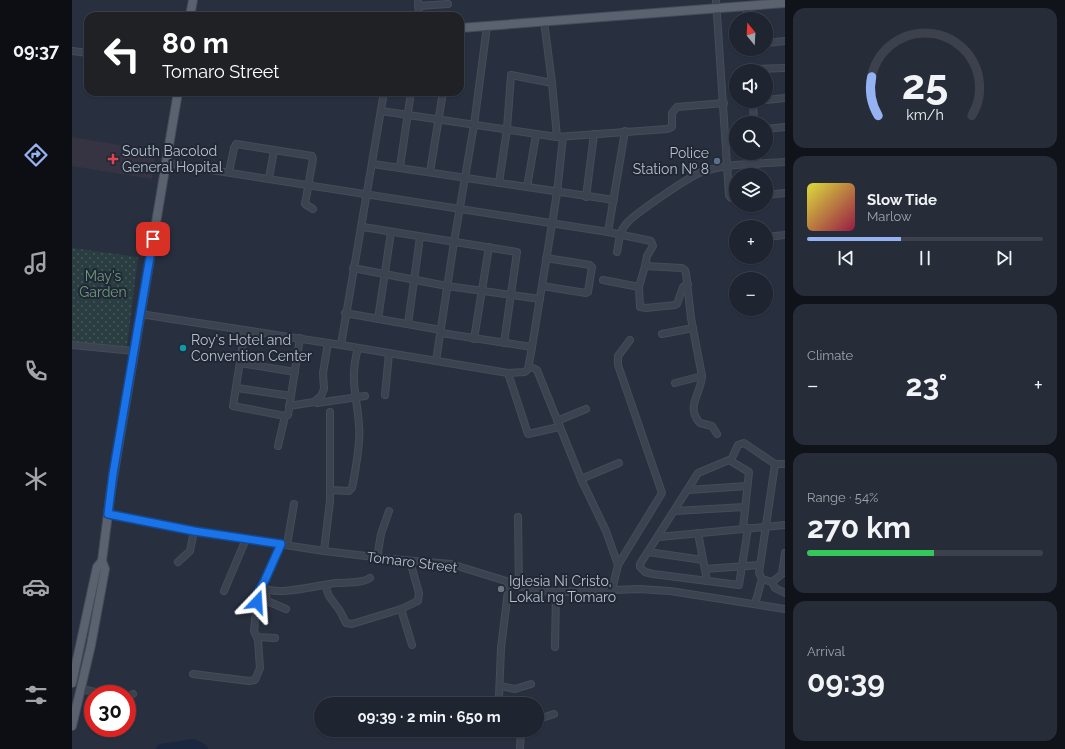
<!DOCTYPE html>
<html lang="en">
<head>
<meta charset="utf-8">
<style>
  body { margin:0; font-family:Raleway,sans-serif; background:#262c38; color:#f1f3f6; height:100vh; display:flex; flex-direction:column; font-size:15px; white-space:nowrap }
  * { box-sizing:border-box; margin:0 }
  p { font-size:13px; color:#a1a4ab }
  .icon { flex:none; width:22px; height:22px; fill:none; stroke:currentColor; stroke-width:2; stroke-linecap:round; stroke-linejoin:round }
  .map { position:relative; flex:1; overflow:hidden }
  .details { display:flex; flex-direction:column; gap:8px; padding:8px; background:#10141a; width:280px }
  .details>* { flex:none }
  .banner { position:absolute; left:12px; top:12px; width:380px; height:84px; border-radius:12px; box-shadow:0 1px 3px #0004,0 0 0 1px #3c414c; background:#202124; color:#fff; overflow:hidden }
  .needle { width:26px; rotate:342deg }
  .tools { position:absolute; left:657px; top:12px; display:grid; gap:8px }
  .tools a { display:grid; place-items:center; width:44px; height:44px; border-radius:50%; background:#1e2430; box-shadow:0 1px 3px #0004,0 0 0 1px #3c414c; font-size:20px }
  .speed { position:absolute; left:12px; top:685px; display:flex; gap:8px; font-size:20px; font-weight:700; text-align:center }
  .speed>* { display:grid; place-content:center; width:52px; height:52px; border-radius:50%; background:#1e2430; box-shadow:0 1px 3px #0004,0 0 0 1px #3c414c; line-height:1 }
  .speed .limit { border:6px solid #d22; background:#fff; color:#111 }
  .pin { position:absolute; display:grid; place-items:center; width:34px; height:34px; color:#fff; margin:-17px; border-radius:8px; box-shadow:0 2px 6px #0006 }
  .me { position:absolute; width:44px; margin:-22px; rotate:20deg; stroke-linejoin:round; filter:drop-shadow(0 0 3px #0008) }
  .turn { display:flex; align-items:center; gap:14px; height:84px; padding:0 12px; font-size:18px }
  .turn .icon { width:52px; height:52px; stroke-width:2.5 }
  .turn b { display:block; font-size:28px; line-height:34px }
  .big { font-size:30px; font-weight:700; line-height:1.1 }
  .details .card { flex:1; display:flex; flex-direction:column; justify-content:center; gap:6px; min-width:0; padding:0 14px; border-radius:12px; background:#262c38 }
  .details .dial { align-items:center; gap:0 }
  .dial svg { height:104px; overflow:visible; fill:none; stroke:#3c414c; stroke-width:7; stroke-linecap:round; text-anchor:middle }
  .dial text { fill:#f1f3f6; stroke:none }
  .song { display:flex; align-items:center; gap:12px }
  .cover { width:48px; height:48px; border-radius:6px; background:linear-gradient(135deg,hsl(60 70% 55%),hsl(340 70% 35%)) }
  .played { height:4px; border-radius:2px; background:linear-gradient(90deg,#95b3f3 40%,#3c414c 40%) }
  .keys { display:flex; justify-content:space-around; direction:ltr }
  .heat { display:flex; justify-content:space-between; align-items:center; font-size:22px; direction:ltr }
  .charge { height:6px; border-radius:3px; background:linear-gradient(90deg,#34c759 54%,#3c414c 0) }
  .trip { position:absolute; left:242px; top:697px; width:230px; height:40px; border-radius:20px; background:#1e2430; box-shadow:0 1px 3px #0004,0 0 0 1px #3c414c; font-weight:700; line-height:40px; text-align:center }
  main { display:flex; flex:1; min-height:0 }
  .tab-bar { display:flex; flex-direction:column; width:72px; justify-content:space-around; align-items:center; background:#0c0e13; color:#a1a4ab }
  .tab-bar .icon { width:28px; height:28px }
  .tab-bar .active { color:#95b3f3 }
  .tab-bar b { font-size:18px; color:#f1f3f6 }
  .map>svg:first-child { display:block }
  .medical { fill:#363342 }
  .garden { fill:url(#garden-dots) }
  .lines { fill:none; stroke-linecap:round; stroke-linejoin:round }
  .river { stroke:#1b273e; stroke-width:10 }
  .minor-casing { stroke:#454c59; stroke-width:8 }
  .major-casing { stroke:#454c59; stroke-width:10 }
  .minor { stroke:#3c4350; stroke-width:6 }
  .major { stroke:#5a6270; stroke-width:8 }
  .route-casing { stroke:#114b97; stroke-width:10 }
  .route { stroke:#1a73e8; stroke-width:7 }
  .health-dot { fill:#e0444e; stroke:#202836; stroke-width:1.5 }
  .service-dot { fill:#5c6f8a; stroke:#202836; stroke-width:1.5 }
  .culture-dot { fill:#0f9aa8; stroke:#202836; stroke-width:1.5 }
  .worship-dot { fill:#6b7280; stroke:#202836; stroke-width:1.5 }
  .labels { text-anchor:middle; stroke-width:4; stroke-linejoin:round; paint-order:stroke }
  .poi-label { font-size:14px; fill:#b9beca; stroke:#202836; text-anchor:start }
  .park-label { font-size:14px; fill:#719a7d; stroke:#202836 }
  .street-label { font-size:14px; fill:#b9beca; stroke:#202836 }
</style>
</head>
<body>
<main>
<nav class="tab-bar">
<b>09:37</b>
<svg class="icon active" aria-label="directions" viewBox="0 0 24 24"><path d="M12 3l9 9-9 9-9-9zM9 14v-3h6M13 9l2 2-2 2"/></svg>
<svg class="icon" aria-label="music" viewBox="0 0 24 24"><path d="M9 18V5l10-2v13"/><circle cx="6" cy="18" r="3"/><circle cx="16" cy="16" r="3"/></svg>
<svg class="icon" aria-label="phone" viewBox="0 0 24 24"><path d="M5 4h4l2 5-3 2q2 4 5 5l2-3 5 2v4C11 20 4 13 5 4z"/></svg>
<svg class="icon" aria-label="climate" viewBox="0 0 24 24"><path d="M12 3v18M4 7l16 10M4 17L20 7"/></svg>
<svg class="icon" aria-label="car" viewBox="0 0 24 24"><path d="M5 17H2v-5l4-1 3-4h7l3 4 3 1v5h-3M9 17h6M6 11h13"/><circle cx="7" cy="17" r="2"/><circle cx="17" cy="17" r="2"/></svg>
<svg class="icon" aria-label="filters" viewBox="0 0 24 24"><path d="M4 7h16M4 17h16"/><circle cx="9" cy="7" r="2"/><circle cx="15" cy="17" r="2"/></svg>
</nav>
<div class="map">
<svg width="713" height="749" viewBox="0 0 713 749">
  <defs>
    <pattern id="garden-dots" width="8" height="8" patternUnits="userSpaceOnUse"><rect width="8" height="8" fill="#2a3d41"/><path d="M2 2h.1M6 6h.1" fill="none" stroke="#47575b" stroke-width="1.8" stroke-linecap="round"/></pattern>
  </defs>
  <rect width="100%" height="100%" fill="#283040"/>
  <path class="medical" d="M0,137L84,151L80,179L0,166Z"/>
  <path class="garden" d="M0,248L66,257L55,346L0,342Z"/>
  <g class="lines">
    <path class="river" d="M89,749L121,744L131,749"/>
    <g class="minor-casing">
      <g id="minor">
        <path d="M346,0L347,16"/>
        <path d="M644,0L657,195L659,198H664"/>
        <path d="M346,6L376,4"/>
        <path d="M674,6L676,19"/>
        <path d="M472,21L480,83L485,137"/>
        <path d="M694,43L713,41"/>
        <path d="M0,51L16,53"/>
        <path d="M679,71L685,69L713,68"/>
        <path d="M694,100L713,98"/>
        <path d="M681,101L682,123"/>
        <path d="M309,111L485,137L595,129L600,127V113L605,107L652,103"/>
        <path d="M694,129L713,127"/>
        <path d="M685,153V164"/>
        <path d="M94,163L536,232L579,241L581,246L575,256L573,266L610,268L613,270L614,273L619,318L630,376C629,394 613,407 628,423L640,426L645,434"/>
        <path d="M301,164L542,200"/>
        <path d="M328,167L339,92"/>
        <path d="M157,172L162,148L164,144L240,156L241,159L233,204L241,209"/>
        <path d="M358,172L371,92"/>
        <path d="M197,178L202,151"/>
        <path d="M427,183L435,129L439,75L480,83"/>
        <path d="M455,187L464,135"/>
        <path d="M694,195L713,193"/>
        <path d="M514,197L522,134"/>
        <path d="M291,227L445,252L432,343"/>
        <path d="M536,232L553,131"/>
        <path d="M694,237L713,235"/>
        <path d="M545,252C547,242 547,232 554,224C562,214 618,176 630,172C656,163 686,164 713,162"/>
        <path d="M281,268L375,286L468,299"/>
        <path d="M531,280L567,287L573,266"/>
        <path d="M470,286L514,293L516,292L520,267L518,265L474,258"/>
        <path d="M567,287L568,307L574,308L603,305L605,304L611,287L616,284"/>
        <path d="M273,313L369,330"/>
        <path d="M68,314L269,345L436,373L453,372L456,369L460,347L485,193L491,137"/>
        <path d="M306,319L319,232"/>
        <path d="M336,324L348,237"/>
        <path d="M173,330L161,406L213,416L216,415L228,338"/>
        <path d="M369,333L460,347"/>
        <path d="M590,334L621,328"/>
        <path d="M402,339L417,247"/>
        <path d="M0,345L62,351"/>
        <path d="M269,345L312,92"/>
        <path d="M364,361L382,242L402,125L415,26"/>
        <path d="M168,363L223,372"/>
        <path d="M457,366L465,370L509,479L534,531L546,565"/>
        <path d="M436,373L456,434L487,427"/>
        <path d="M603,383L630,376"/>
        <path d="M165,388L219,396"/>
        <path d="M313,395L317,353"/>
        <path d="M242,402L245,403L293,396"/>
        <path d="M217,406L242,402L249,396L252,389L251,373L256,343"/>
        <path d="M485,421L514,409"/>
        <path d="M206,446L213,416"/>
        <path d="M659,460L666,445L672,443L703,464H713"/>
        <path d="M509,479L547,463"/>
        <path d="M259,490L277,491L280,488L281,483C284,466 289,442 287,425C285,394 277,381 286,348"/>
        <path d="M616,490L675,486"/>
        <path d="M603,511L673,507"/>
        <path d="M36,514L122,531L252,551L319,559L379,564L466,591L491,592L567,589L598,591L713,609"/>
        <path d="M446,517L447,587"/>
        <path d="M671,529L677,472L657,460L626,473L568,564V567L573,572L581,574L667,585L676,528"/>
        <path d="M626,533L635,581"/>
        <path d="M587,537L713,525"/>
        <path d="M215,545L222,504"/>
        <path d="M252,551L258,501V412"/>
        <path d="M576,552L631,560"/>
        <path d="M713,553L710,574L700,582L703,588L713,593"/>
        <path d="M305,558L309,534L317,511"/>
        <path d="M106,562L118,551L122,531"/>
        <path d="M633,569L688,565"/>
        <path d="M700,582L690,579L687,573L703,464"/>
        <path d="M253,585L257,596L268,611L274,623L280,624L329,609L346,601L347,593L338,561"/>
        <path d="M189,587C206,597 245,585 264,583C275,582 289,584 298,578"/>
        <path d="M193,589L195,601L214,609"/>
        <path d="M540,590L546,565L590,493L546,365V356L558,340"/>
        <path d="M152,591L174,539"/>
        <path d="M683,604L690,579"/>
        <path d="M329,609L340,645"/>
        <path d="M185,637L203,638"/>
        <path d="M483,647L484,592"/>
        <path d="M121,674L177,681L183,680L188,668L186,640L182,631L186,592L193,580L209,544"/>
        <path d="M428,686L443,689L459,684"/>
        <path d="M9,689L33,694"/>
        <path d="M55,697L61,694"/>
        <path d="M429,704L427,697L429,648L437,583"/>
        <path d="M465,717H473L482,714"/>
        <path d="M448,749L449,730"/>
      </g>
    </g>
    <g class="major-casing">
      <g id="major">
        <path d="M118,16L121,0"/>
        <path d="M388,28L713,3"/>
        <path d="M0,683L25,567L30,561"/>
        <path d="M0,726L19,645L33,569L30,561L39,490L106,92"/>
      </g>
    </g>
    <use href="#minor" class="minor"/>
    <use href="#major" class="major"/>
  </g>
  <g class="lines">
    <g class="route-casing">
      <path id="route" d="M81,239L41,474L36,514L122,531L209,544L193,580L186,592L185,602"/>
    </g>
    <use href="#route" class="route"/>
  </g>
  <path class="health-dot" d="M39 153h4v4h4v4h-4v4h-4v-4h-4v-4h4z"/>
  <circle class="service-dot" cx="645" cy="161" r="4"/>
  <circle class="culture-dot" cx="111" cy="348" r="4"/>
  <circle class="worship-dot" cx="429" cy="589" r="4"/>
  <g class="labels">
    <g class="poi-label">
      <text x="50" y="156">South Bacolod<tspan x="50" dy="16">General Hopital</tspan></text>
      <text x="637" y="158" text-anchor="end">Police<tspan x="637" dy="16">Station № 8</tspan></text>
      <text x="119" y="345">Roy's Hotel and<tspan x="119" dy="16">Convention Center</tspan></text>
      <text x="437" y="586">Iglesia Ni Cristo,<tspan x="437" dy="16">Lokal ng Tomaro</tspan></text>
    </g>
    <g class="park-label">
      <text x="31" y="281">May's<tspan x="31" dy="16">Garden</tspan></text>
    </g>
    <g class="street-label">
      <text transform="translate(340 562) rotate(7)" y="5">Tomaro Street</text>
    </g>
  </g>
</svg>
<div class="tools">
<a><svg class="needle" viewBox="-14 -14 28 28"><path d="M0-13l5 13h-10z" fill="#e53935"/><path d="M0 13l5-13h-10z" fill="#a1a4ab"/></svg></a>
<a><svg class="icon" aria-label="sound" viewBox="0 0 24 24"><path d="M4 9h4l5-4v14l-5-4H4zM17 9q2 3 0 6"/></svg></a>
<a><svg class="icon" aria-label="search" viewBox="0 0 24 24"><circle cx="10" cy="10" r="6"/><path d="M15 15l6 6"/></svg></a>
<a><svg class="icon" aria-label="layers" viewBox="0 0 24 24"><path d="M12 4l9 5-9 5-9-5zM3 14l9 5 9-5"/></svg></a>
<a>+</a>
<a>−</a>
</div>
<div class="speed"><div class="limit">30</div></div>
<div class="pin" style="left:81px;top:239px;background:#d93025"><svg class="icon" aria-label="arrive" viewBox="0 0 24 24"><path d="M6 21V4h12l-3 4 3 4H6"/></svg></div>
<svg class="me" style="left:185px;top:602px" viewBox="-20 -20 40 40"><path d="M0-17L14 15 0 8-14 15z" fill="#1a73e8" stroke="#fff" stroke-width="4"/></svg>
<div class="trip">09:39 · 2 min · 650 m</div>
<div class="banner">
<div class="turn"><svg class="icon" aria-label="left" viewBox="0 0 24 24"><path d="M17 20v-9H6M10 6l-5 5 5 5"/></svg><div><b>80 m</b>Tomaro Street</div></div>
</div>
</div>
<section class="details">
<div class="card dial"><svg viewBox="0 0 100 80">
<path d="M14 69A42 42 0 1 1 86 69"/>
<path d="M14 69A42 42 0 0 1 9 39" stroke="#95b3f3"/>
<text x="50" y="56" font-size="32" font-weight="700">25</text>
<text x="50" y="72" font-size="11">km/h</text>
</svg></div>
<div class="card">
<div class="song"><i class="cover"></i><div><b>Slow Tide</b><p>Marlow</p></div></div>
<div class="played"></div>
<div class="keys"><svg class="icon" aria-label="previous" viewBox="0 0 24 24"><path d="M18 5L8 12l10 7zM5 5v14"/></svg><svg class="icon" aria-label="pause" viewBox="0 0 24 24"><path d="M8 5v14M16 5v14"/></svg><svg class="icon" aria-label="next" viewBox="0 0 24 24"><path d="M6 5l10 7-10 7zM19 5v14"/></svg></div>
</div>
<div class="card"><p>Climate</p>
<div class="heat"><a>−</a><b class="big">23°</b><a>+</a></div>
</div>
<div class="card"><p>Range · 54%</p><b class="big">270 km</b><div class="charge"></div></div>
<div class="card"><p>Arrival</p><b class="big">09:39</b></div>
</section>
</main>
</body>
</html>
